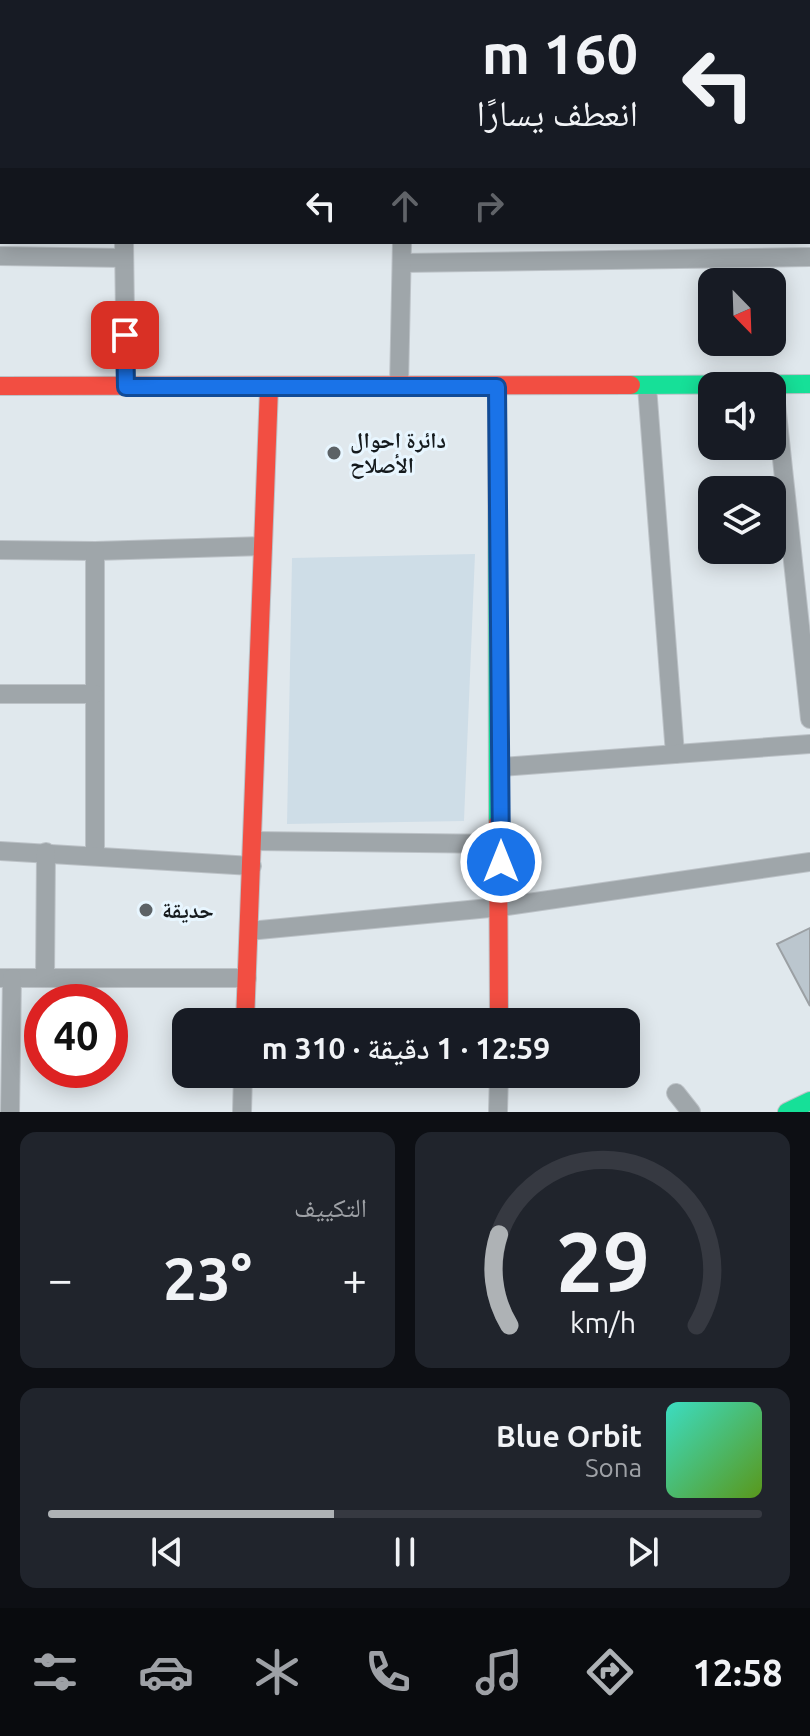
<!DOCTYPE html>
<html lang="ar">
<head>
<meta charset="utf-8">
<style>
  body { margin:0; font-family:Ubuntu,"Noto Naskh Arabic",sans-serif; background:#20242c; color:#f1f3f6; direction:rtl; height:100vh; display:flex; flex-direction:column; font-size:30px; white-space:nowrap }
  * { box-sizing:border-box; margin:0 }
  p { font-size:26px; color:#9ea1a6 }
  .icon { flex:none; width:44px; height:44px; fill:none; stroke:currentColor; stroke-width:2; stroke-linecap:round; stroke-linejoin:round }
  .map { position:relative; height:1112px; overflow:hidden; direction:ltr }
  .sheet { display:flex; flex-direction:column; gap:20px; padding:20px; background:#0d0f14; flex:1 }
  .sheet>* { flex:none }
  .guide { position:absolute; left:0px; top:0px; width:810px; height:244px; box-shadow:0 4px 20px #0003; direction:rtl; background:#171b24; color:#f1f3f6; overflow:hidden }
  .needle { width:52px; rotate:157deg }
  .controls { position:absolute; left:698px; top:268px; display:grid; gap:16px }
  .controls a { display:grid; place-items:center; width:88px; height:88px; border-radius:16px; background:#171b24; box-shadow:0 4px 20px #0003; font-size:40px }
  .speed { position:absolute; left:24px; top:984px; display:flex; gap:16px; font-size:40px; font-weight:700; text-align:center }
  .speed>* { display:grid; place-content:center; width:104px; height:104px; border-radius:50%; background:#171b24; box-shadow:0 4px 20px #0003; line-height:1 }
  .speed .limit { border:12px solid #d22; background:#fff; color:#111 }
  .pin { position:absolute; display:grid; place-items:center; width:68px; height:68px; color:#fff; margin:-34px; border-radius:16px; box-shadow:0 4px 12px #0006 }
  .me { position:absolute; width:88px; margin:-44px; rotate:0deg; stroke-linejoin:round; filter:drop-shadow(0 0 6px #0008) }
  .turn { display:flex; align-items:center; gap:28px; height:168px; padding:0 40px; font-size:36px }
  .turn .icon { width:104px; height:104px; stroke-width:2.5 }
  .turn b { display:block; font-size:56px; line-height:68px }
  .lanes { display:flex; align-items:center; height:76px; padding:0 40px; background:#0003; justify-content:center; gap:40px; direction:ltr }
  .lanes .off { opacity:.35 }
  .big { font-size:60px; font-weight:600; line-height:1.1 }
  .sheet .card { flex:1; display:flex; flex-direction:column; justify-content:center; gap:12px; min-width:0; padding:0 28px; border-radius:16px; background:#20242c }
  .sheet .dial { align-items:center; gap:0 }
  .dial svg { height:208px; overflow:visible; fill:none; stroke:#363941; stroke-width:7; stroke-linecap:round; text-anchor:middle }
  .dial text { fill:#f1f3f6; stroke:none }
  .song { display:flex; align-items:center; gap:24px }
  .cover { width:96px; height:96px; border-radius:12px; background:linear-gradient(135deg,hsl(170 70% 55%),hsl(90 70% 35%)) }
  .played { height:8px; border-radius:4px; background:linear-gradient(90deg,#aeb2b5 40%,#363941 40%) }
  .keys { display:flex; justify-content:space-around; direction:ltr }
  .heat { display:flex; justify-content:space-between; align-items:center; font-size:44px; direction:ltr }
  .sheet .tiles { flex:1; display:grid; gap:20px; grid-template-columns:1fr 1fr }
  .card:last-child { grid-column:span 2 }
  .trip { position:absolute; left:172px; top:1008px; width:468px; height:80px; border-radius:16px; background:#171b24; box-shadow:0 4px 20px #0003; font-weight:600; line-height:80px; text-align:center; direction:rtl }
  .tab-bar { display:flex; height:128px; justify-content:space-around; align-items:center; background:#090b0e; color:#9ea1a6 }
  .tab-bar .icon { width:56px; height:56px }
  .tab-bar .active { color:#aeb2b5 }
  .tab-bar b { font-size:36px; color:#f1f3f6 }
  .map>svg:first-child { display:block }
  .built { fill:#cedde7 }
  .building { fill:#bbc6ce; stroke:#9ba0a4; stroke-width:2 }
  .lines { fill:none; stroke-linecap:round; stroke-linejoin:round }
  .street-casing { stroke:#bcc2c7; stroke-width:20 }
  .fast-casing { stroke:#bcc2c7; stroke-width:20 }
  .jam-casing { stroke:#bcc2c7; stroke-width:20 }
  .street { stroke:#9fa6aa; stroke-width:18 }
  .fast { stroke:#16e098; stroke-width:18 }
  .jam { stroke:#f24e42; stroke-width:18 }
  .route-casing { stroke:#114b97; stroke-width:20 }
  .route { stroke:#1a73e8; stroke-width:14 }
  .poi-dot { fill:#5c6266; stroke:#e8f6ff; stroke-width:3 }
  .labels { text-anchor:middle; stroke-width:6; stroke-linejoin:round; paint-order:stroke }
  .poi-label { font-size:22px; font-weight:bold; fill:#151a1d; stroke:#e8f6ff; text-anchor:start }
</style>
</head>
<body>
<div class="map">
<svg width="810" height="1112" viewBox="0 0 810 1112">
  <rect width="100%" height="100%" fill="#e0e8ed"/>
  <path class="built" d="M475,554L464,821L287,824L292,558Z"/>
  <path class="building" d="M810,928V1006L777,944Z"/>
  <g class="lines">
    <g class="street-casing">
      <g id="street">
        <path d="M119,0L120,2"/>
        <path d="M406,2V0"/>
        <path d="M0,137H2"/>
        <path d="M808,139H810"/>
        <path d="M124,242L126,387"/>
        <path d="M0,256L124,258"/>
        <path d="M402,263L810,257"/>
        <path d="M774,385L810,719"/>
        <path d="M647,386L675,754"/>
        <path d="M399,387L402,242"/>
        <path d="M0,550L95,551L263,546"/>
        <path d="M95,551V854"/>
        <path d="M0,694H94"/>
        <path d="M500,767L810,744"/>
        <path d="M252,841L501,844"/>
        <path d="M0,851L252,866"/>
        <path d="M249,931L500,907L810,862"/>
        <path d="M0,978H247"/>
        <path d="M45,978L46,852"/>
        <path d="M676,1093L691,1112"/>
        <path d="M10,1112L12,978"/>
        <path d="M242,1112L243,1074"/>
        <path d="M498,1112L499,1074"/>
      </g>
    </g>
    <g class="fast-casing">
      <g id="fast">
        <path d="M631,385L810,384"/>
        <path d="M497,387L498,823"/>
        <path d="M787,1112L810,1101"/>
      </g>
    </g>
    <g class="jam-casing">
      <g id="jam">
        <path d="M0,386L631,385"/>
        <path d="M498,823L499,1022"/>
        <path d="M245,1022L269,388"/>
      </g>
    </g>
    <use href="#street" class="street"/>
    <use href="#fast" class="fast"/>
    <use href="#jam" class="jam"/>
  </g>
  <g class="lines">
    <g class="route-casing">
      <path id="route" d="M125,335L126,387H497L501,862"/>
    </g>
    <use href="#route" class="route"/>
  </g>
  <g class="poi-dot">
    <circle cx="334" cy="453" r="8"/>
    <circle cx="146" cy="910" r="8"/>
  </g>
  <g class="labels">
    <g class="poi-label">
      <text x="350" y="448">دائرة احوال<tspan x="350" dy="25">الأصلاح</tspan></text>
      <text x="162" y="918">حديقة</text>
    </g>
  </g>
</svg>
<div class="controls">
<a><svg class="needle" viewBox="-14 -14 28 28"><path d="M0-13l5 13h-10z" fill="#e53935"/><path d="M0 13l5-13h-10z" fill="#9ea1a6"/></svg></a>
<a><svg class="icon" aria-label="sound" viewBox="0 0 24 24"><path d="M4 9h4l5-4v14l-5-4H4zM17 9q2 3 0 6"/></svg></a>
<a><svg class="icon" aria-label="layers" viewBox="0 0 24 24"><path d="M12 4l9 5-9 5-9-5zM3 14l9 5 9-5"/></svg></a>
</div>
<div class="speed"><div class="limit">40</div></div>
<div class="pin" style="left:125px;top:335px;background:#d93025"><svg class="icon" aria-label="arrive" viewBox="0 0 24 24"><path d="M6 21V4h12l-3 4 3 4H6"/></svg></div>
<svg class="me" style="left:501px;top:862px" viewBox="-20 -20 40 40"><circle r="17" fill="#1a73e8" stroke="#fff" stroke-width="3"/><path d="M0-11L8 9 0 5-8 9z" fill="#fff"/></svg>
<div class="trip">12:59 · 1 دقيقة · 310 m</div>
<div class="guide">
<div class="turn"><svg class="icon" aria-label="left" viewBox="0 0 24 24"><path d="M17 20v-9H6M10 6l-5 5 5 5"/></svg><div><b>160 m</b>انعطف يسارًا</div></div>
<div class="lanes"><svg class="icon" aria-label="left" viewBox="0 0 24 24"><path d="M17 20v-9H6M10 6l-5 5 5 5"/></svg><svg class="icon off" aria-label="ahead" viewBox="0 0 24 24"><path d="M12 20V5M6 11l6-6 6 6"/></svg><svg class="icon off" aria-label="right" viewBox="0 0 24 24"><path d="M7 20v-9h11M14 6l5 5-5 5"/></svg></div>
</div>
</div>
<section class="sheet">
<div class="tiles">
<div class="card dial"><svg viewBox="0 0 100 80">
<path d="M14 69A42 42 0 1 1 86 69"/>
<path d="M14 69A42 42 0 0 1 10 34" stroke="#aeb2b5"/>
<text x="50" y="56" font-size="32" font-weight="700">29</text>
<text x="50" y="72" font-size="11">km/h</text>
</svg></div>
<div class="card"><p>التكييف</p>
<div class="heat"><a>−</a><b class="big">23°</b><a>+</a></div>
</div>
<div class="card">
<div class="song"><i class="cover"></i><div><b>Blue Orbit</b><p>Sona</p></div></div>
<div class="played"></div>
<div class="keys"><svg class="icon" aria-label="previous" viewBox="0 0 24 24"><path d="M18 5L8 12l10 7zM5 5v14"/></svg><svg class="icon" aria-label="pause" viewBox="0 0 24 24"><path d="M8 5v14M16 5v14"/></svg><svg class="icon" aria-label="next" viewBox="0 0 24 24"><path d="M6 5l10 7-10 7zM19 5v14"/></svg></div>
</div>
</div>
</section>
<nav class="tab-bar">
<b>12:58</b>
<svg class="icon active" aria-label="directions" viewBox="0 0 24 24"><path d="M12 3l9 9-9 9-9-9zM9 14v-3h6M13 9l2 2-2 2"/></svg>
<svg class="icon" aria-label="music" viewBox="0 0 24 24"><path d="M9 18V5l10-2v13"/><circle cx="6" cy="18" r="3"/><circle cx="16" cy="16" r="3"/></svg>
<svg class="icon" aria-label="phone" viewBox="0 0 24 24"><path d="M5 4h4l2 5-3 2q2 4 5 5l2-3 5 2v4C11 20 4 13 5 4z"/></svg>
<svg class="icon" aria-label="climate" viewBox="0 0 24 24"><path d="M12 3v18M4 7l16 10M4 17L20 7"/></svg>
<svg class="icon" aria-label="car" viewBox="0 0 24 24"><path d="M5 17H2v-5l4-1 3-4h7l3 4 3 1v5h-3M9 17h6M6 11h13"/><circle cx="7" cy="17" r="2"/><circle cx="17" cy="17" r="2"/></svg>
<svg class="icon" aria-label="filters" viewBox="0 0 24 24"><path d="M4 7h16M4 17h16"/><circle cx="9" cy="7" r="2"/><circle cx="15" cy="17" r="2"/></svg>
</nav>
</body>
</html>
